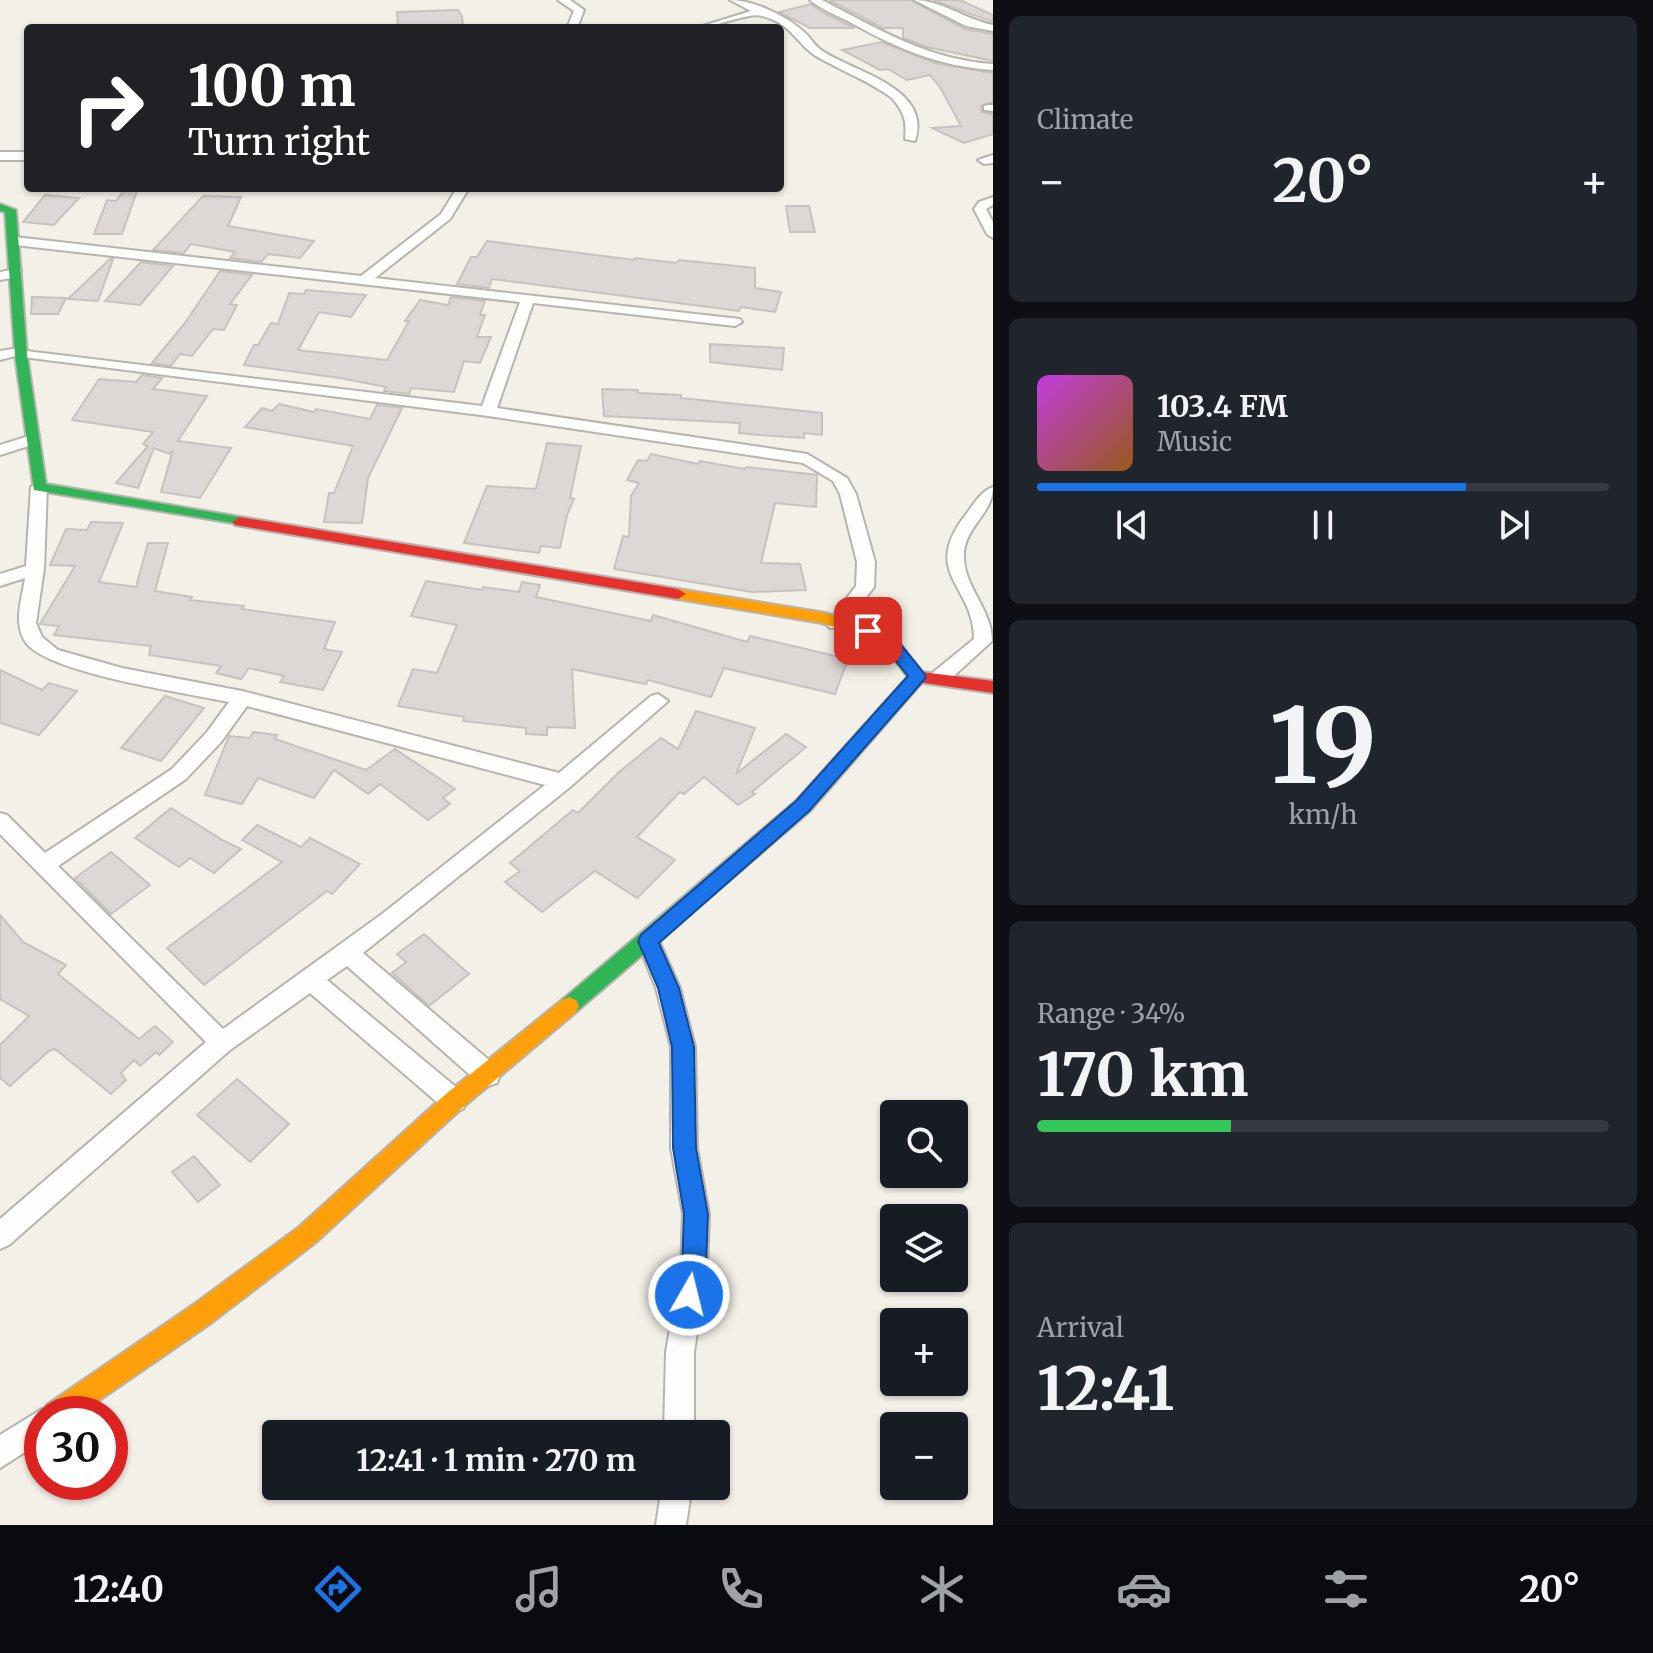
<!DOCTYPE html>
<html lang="en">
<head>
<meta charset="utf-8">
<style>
  body { margin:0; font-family:Merriweather,serif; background:#20242c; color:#f1f3f6; height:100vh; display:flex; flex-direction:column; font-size:30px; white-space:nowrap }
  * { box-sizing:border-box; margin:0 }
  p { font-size:26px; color:#9ea1a6 }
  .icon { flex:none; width:44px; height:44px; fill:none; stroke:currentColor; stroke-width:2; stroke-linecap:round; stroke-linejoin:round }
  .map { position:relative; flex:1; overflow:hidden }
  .sheet { display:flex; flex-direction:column; gap:16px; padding:16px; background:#0d0f14; width:660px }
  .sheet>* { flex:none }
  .hud { position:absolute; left:24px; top:24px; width:760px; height:168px; border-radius:8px; box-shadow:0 2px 6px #0004; background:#202124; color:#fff; overflow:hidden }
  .tools { position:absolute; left:880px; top:1100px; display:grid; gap:16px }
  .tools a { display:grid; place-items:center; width:88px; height:88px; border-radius:8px; background:#171b24; box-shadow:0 2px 6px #0004; font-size:40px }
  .speed { position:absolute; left:24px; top:1396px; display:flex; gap:16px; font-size:40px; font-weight:700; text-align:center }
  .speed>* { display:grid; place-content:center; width:104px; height:104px; border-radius:50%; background:#171b24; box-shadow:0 2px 6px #0004; line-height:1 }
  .speed .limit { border:12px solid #d22; background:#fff; color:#111 }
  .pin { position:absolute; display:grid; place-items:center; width:68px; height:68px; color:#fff; margin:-34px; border-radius:16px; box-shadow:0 4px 12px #0006 }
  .me { position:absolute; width:88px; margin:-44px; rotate:8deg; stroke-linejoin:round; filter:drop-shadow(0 0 6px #0008) }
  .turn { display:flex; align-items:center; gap:28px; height:168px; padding:0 32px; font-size:36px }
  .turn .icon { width:104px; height:104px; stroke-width:2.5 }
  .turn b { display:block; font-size:56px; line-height:68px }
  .big { font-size:60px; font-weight:700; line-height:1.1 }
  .sheet .tile { flex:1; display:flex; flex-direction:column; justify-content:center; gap:12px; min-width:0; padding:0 28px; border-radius:12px; background:#20242c }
  .sheet .dial { align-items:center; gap:0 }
  .dial b { font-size:104px; line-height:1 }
  .song { display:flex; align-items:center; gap:24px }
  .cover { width:96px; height:96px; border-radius:12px; background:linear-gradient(135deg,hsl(290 70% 55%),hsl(30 70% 35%)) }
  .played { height:8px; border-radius:4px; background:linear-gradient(90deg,#1a73e8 75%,#363941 75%) }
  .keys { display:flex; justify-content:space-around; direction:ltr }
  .heat { display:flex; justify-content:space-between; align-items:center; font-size:44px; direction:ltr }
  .charge { height:12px; border-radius:6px; background:linear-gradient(90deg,#34c759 34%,#363941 0) }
  .trip { position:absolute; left:262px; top:1420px; width:468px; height:80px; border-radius:8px; background:#171b24; box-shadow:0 2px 6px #0004; font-weight:700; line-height:80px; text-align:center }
  .menu { display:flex; height:128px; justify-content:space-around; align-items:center; background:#090b0e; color:#9ea1a6 }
  .menu .icon { width:56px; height:56px }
  .menu .on { color:#1a73e8 }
  .menu b { font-size:36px; color:#f1f3f6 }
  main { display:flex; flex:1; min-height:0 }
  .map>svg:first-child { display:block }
  .building { fill:#ddd8d5; stroke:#c6c2bf; stroke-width:2 }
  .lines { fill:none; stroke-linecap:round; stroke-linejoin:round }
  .street-casing { stroke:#b6b4ae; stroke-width:4 }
  .fast-casing { stroke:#b6b4ae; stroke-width:4 }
  .slow-casing { stroke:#b6b4ae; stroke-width:4 }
  .jam-casing { stroke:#b6b4ae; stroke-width:4 }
  .street { fill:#fdfdfc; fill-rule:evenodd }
  .fast { fill:#30b455; fill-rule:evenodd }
  .slow { fill:#ff9f0a; fill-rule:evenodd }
  .jam { fill:#e5322d; fill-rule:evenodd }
  .route { fill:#1a73e8; stroke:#114b97; stroke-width:2 }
</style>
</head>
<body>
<main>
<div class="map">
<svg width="993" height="1525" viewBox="0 0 993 1525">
  <rect width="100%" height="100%" fill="#f3f0e8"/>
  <g class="building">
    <path d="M829,0H911L965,29L993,34V61L927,47L903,38V28H883Z"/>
    <path d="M933,0H960L993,15V22Z"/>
    <path d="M811,4L822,12L855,28H810L779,12Z"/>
    <path d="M458,10L462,16L463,28H398L397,12Z"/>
    <path d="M882,42L935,63L993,73V102L981,106L982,112L993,114V134L964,143L932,128L961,126L940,87L930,75L907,80L888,69L880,70L842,50Z"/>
    <path d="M126,188H138L122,234H94L107,200L116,201Z"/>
    <path d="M45,195L79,198L54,225L23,222Z"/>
    <path d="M203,196L241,197L228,226L314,241L300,258L268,254L261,262L230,258L235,252L191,244L184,253L153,250Z"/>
    <path d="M786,206H809L815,232H790Z"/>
    <path d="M487,241L634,260L635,258L677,263L679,260L755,268V288L781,292L775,312L741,307L739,311L492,279L489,288L457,284L471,257H477Z"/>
    <path d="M110,259H113L98,301L68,299Z"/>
    <path d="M141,262L173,266L140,305L105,301Z"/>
    <path d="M220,271L252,275L230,304L237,305L224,330L213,329L192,356L180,354L171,366L152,363L185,323Z"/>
    <path d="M306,290L366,295L351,317L319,312L298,350L387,360L409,321H405L420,300L448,305L451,297L485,301L480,315H485L477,337H491L480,363L464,361L454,392L411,388L409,394L384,391L386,387L340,378L244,365L254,345H258L271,323L278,324L289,293L304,294Z"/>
    <path d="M32,297L66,298L58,314H31Z"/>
    <path d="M710,344L784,348L782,370L710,362Z"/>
    <path d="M142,375L162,378L153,389L207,396L178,441L231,448L200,498L161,492L173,450L170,454L154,448L138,488L116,483L148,446L143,444L153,432L72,420L99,379L136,382Z"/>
    <path d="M602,389L638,390V393L681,395V398L822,413V435L804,433V438L760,435L739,433L740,423L604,416Z"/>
    <path d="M279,404L314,412L316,409L370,419L377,405L402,408L368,478L362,523L324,522L329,493H334L353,446L245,427L262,408L272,411Z"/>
    <path d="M547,443L581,446L570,498L574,499L567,515L560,548L541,546L539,553L464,543L487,486L536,489Z"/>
    <path d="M651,454L698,464L700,461L745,469L746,467L817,475L816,507L775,503L761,563L800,564L806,590L752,592L614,569L623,536L629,537L631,496L639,483L627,480L638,460L647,461Z"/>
    <path d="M91,522L123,523L99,582L136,587L148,543H168L155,591L192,597L190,600L244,606L242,609L335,622L324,649L342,652L323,690L280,682L284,676L249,668L241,679L216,673L221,666L149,655L151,646L54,635L59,626L40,624L75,566L50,565L66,529L87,530Z"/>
    <path d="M426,581L482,590L483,587L519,592L522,582L540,585L536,597L651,621L653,615L747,642L750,636L848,659L835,694L724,668L711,697L648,680L646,684L572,669L575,728L547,727V735L526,734V728L463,721L464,717L398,706L413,669L437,673L457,625L411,616Z"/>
    <path d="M0,670L42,690L49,683L77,691L39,735L0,723Z"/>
    <path d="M165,696L204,708L161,761L121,748Z"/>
    <path d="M696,711L755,728L736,774L786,734L806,747L752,792L755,794L738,805L704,777L684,794L680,792L637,837L675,860L637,898L595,871L542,912L505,882L520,871L510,863L573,810L578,813L619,772L661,738L678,749Z"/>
    <path d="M253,732L277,735L275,739L366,770L395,749L455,789L443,798L450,804L428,820L380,784L368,794L334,770L314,798L258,778L242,804L205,795L229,736L250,738Z"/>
    <path d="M171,808L224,841L241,849L214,873L190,858L179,867L135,838Z"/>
    <path d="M257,825L301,847L310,838L360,864L332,894L327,891L204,985L167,948L282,862L242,840Z"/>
    <path d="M111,852L150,885L111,914L75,878Z"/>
    <path d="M0,915L23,942L66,965L58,974L139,1039L155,1026L173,1042L159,1055L156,1052L140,1066L134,1060L121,1073L126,1080L111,1094L55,1049L49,1051L10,1086L0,1078V1045L29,1016L0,999Z"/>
    <path d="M424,934L469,974L429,1006L392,973L406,962L397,954Z"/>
    <path d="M237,1079L289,1124L250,1162L197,1115Z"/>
    <path d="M194,1156L220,1185L198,1202L172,1172Z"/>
  </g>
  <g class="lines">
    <g class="street-casing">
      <g id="street">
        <path d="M558,0H570L584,10L577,28H567L574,11Z"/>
        <path d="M730,0C753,0 787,16 804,32C810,37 814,45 821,50C852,72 933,87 915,141L905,139C907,121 904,112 892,98C868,80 841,71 816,56C797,44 791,23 762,16C748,12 715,28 696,28L751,11Z"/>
        <path d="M810,0H822C878,29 929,60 993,64V70C939,67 894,47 848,21C835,15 821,9 810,0Z"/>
        <path d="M914,0C941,0 966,20 993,25V31L966,26Z"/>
        <path d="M988,105H993V111L984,110V106Z"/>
        <rect x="0" y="152" width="28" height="8"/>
        <path d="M993,155V163L984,164L978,160Z"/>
        <path d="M457,188H469L450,219L375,278L740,319L742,322L735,326L533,303L497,408L807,454L847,478L856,494L875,562L874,587L842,628H830L827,624L856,586L857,562L840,494L833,481L803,463L488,416L15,356L0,360V351L25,347L26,351L482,406L520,302L15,245L9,241L15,237L361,276L441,214Z"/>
        <path d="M993,197V205L986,209L993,222V238L987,234L974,209L979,202Z"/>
        <path d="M16,269L21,270V276L0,280V272Z"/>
        <path d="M32,435L38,437V443L0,455V445Z"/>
        <path d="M39,482L47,487L44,569L36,623L42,637L58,650L122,668L242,691L559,773L651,696L658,694L668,701L570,787L363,953L497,1067L500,1075L497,1083L488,1086L479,1083L347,966L327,980L463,1093L466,1101L463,1109L454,1112L445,1109L310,993L230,1050L9,1245L0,1249V1219L206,1042L0,834V813L7,815L45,853L172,769L207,732L229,702C187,693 52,674 27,644C12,625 22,599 25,578L0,586V574L26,566L31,487ZM247,706L545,785L382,914L223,1029L58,866L186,779L221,742Z"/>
        <path d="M993,487C993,513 966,526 964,553C962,586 992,608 992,641L945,684H931L929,679L931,674L974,639C974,584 919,574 967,513C974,504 982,490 993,487Z"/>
        <path d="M648,932L656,934L680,988L695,1047L697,1148L709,1214L707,1267L694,1352V1434H664L666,1352L681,1267L683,1214L671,1148V1047L656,988L637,941L640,934Z"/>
        <path d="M42,1409L52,1414H42V1441L0,1468V1435Z"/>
        <path d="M662,1486H692L686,1525H656Z"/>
      </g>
    </g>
    <g class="fast-casing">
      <g id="fast">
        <path d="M0,204L16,210L27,355L46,484L240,517L248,522L245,525L34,490L15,355L5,212L0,211Z"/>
        <path d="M917,671L925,677L923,681L810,811L576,1012L569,1015L562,1012L559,1006L562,1000L796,801L911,673Z"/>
      </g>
    </g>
    <g class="slow-casing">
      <g id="slow">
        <path d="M678,589L825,613L858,624L860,628L852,633L822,623L672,598L670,594L672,590Z"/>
        <path d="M569,997L576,1000L579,1006L576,1012L462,1108L315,1243L211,1323L79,1414H43L47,1405L193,1305L299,1227L446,1094L562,1000Z"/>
      </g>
    </g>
    <g class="jam-casing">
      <g id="jam">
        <path d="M240,517L678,589L686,594L678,599L235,525L232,522Z"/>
        <path d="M868,626L889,630L922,672L993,681V693L911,681L878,638L862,635L860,631Z"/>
      </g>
    </g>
    <use href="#street" class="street"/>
    <use href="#fast" class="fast"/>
    <use href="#slow" class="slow"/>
    <use href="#jam" class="jam"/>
  </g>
  <path class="route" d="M868,625L889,630L923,672L926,677L923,681L809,811L659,943L679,988L694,1047L696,1148L708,1214L706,1267L698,1304L689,1307L681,1304L677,1295L682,1267L684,1214L673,1148L672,1047L658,988L638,941L641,935L796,801L908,676L878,639L862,635L860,631Z"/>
</svg>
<div class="tools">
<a><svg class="icon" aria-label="search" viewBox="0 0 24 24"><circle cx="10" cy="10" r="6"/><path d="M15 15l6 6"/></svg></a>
<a><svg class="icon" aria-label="layers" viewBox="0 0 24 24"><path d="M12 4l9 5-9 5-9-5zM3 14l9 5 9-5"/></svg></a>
<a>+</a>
<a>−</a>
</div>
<div class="speed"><div class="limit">30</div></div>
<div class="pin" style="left:868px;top:631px;background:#d93025"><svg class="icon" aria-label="arrive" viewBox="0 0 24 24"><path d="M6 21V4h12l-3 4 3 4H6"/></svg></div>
<svg class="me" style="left:689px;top:1295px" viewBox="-20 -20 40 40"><circle r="17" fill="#1a73e8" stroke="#fff" stroke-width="3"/><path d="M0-11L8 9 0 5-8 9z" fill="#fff"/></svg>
<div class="trip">12:41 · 1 min · 270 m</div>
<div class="hud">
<div class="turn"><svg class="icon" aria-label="right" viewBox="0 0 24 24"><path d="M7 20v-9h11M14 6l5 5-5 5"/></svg><div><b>100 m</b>Turn right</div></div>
</div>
</div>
<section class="sheet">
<div class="tile"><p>Climate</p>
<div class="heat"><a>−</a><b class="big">20°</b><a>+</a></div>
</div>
<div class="tile">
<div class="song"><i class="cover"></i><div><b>103.4 FM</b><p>Music</p></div></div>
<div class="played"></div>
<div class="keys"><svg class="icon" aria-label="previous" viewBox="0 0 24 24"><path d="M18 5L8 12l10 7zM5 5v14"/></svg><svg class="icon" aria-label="pause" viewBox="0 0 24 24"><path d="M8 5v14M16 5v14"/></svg><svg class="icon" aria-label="next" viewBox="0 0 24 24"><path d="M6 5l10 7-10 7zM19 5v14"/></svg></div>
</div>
<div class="tile dial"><b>19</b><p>km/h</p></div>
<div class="tile"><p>Range · 34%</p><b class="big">170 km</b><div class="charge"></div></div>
<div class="tile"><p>Arrival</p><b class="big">12:41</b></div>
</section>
</main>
<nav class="menu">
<b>12:40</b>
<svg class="icon on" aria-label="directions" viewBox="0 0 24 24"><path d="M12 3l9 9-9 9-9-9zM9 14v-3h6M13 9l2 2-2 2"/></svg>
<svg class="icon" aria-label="music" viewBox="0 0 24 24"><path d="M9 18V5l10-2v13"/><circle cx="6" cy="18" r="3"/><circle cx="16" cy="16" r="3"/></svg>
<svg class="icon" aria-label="phone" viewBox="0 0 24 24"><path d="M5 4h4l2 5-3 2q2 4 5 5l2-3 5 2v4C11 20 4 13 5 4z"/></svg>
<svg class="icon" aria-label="climate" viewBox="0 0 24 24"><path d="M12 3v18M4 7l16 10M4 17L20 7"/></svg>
<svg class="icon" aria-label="car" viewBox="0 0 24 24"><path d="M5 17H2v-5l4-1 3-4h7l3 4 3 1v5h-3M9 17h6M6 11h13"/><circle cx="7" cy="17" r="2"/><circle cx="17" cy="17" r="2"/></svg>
<svg class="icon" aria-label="filters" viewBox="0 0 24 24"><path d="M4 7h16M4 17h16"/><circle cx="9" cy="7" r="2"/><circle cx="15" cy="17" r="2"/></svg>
<b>20°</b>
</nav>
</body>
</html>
